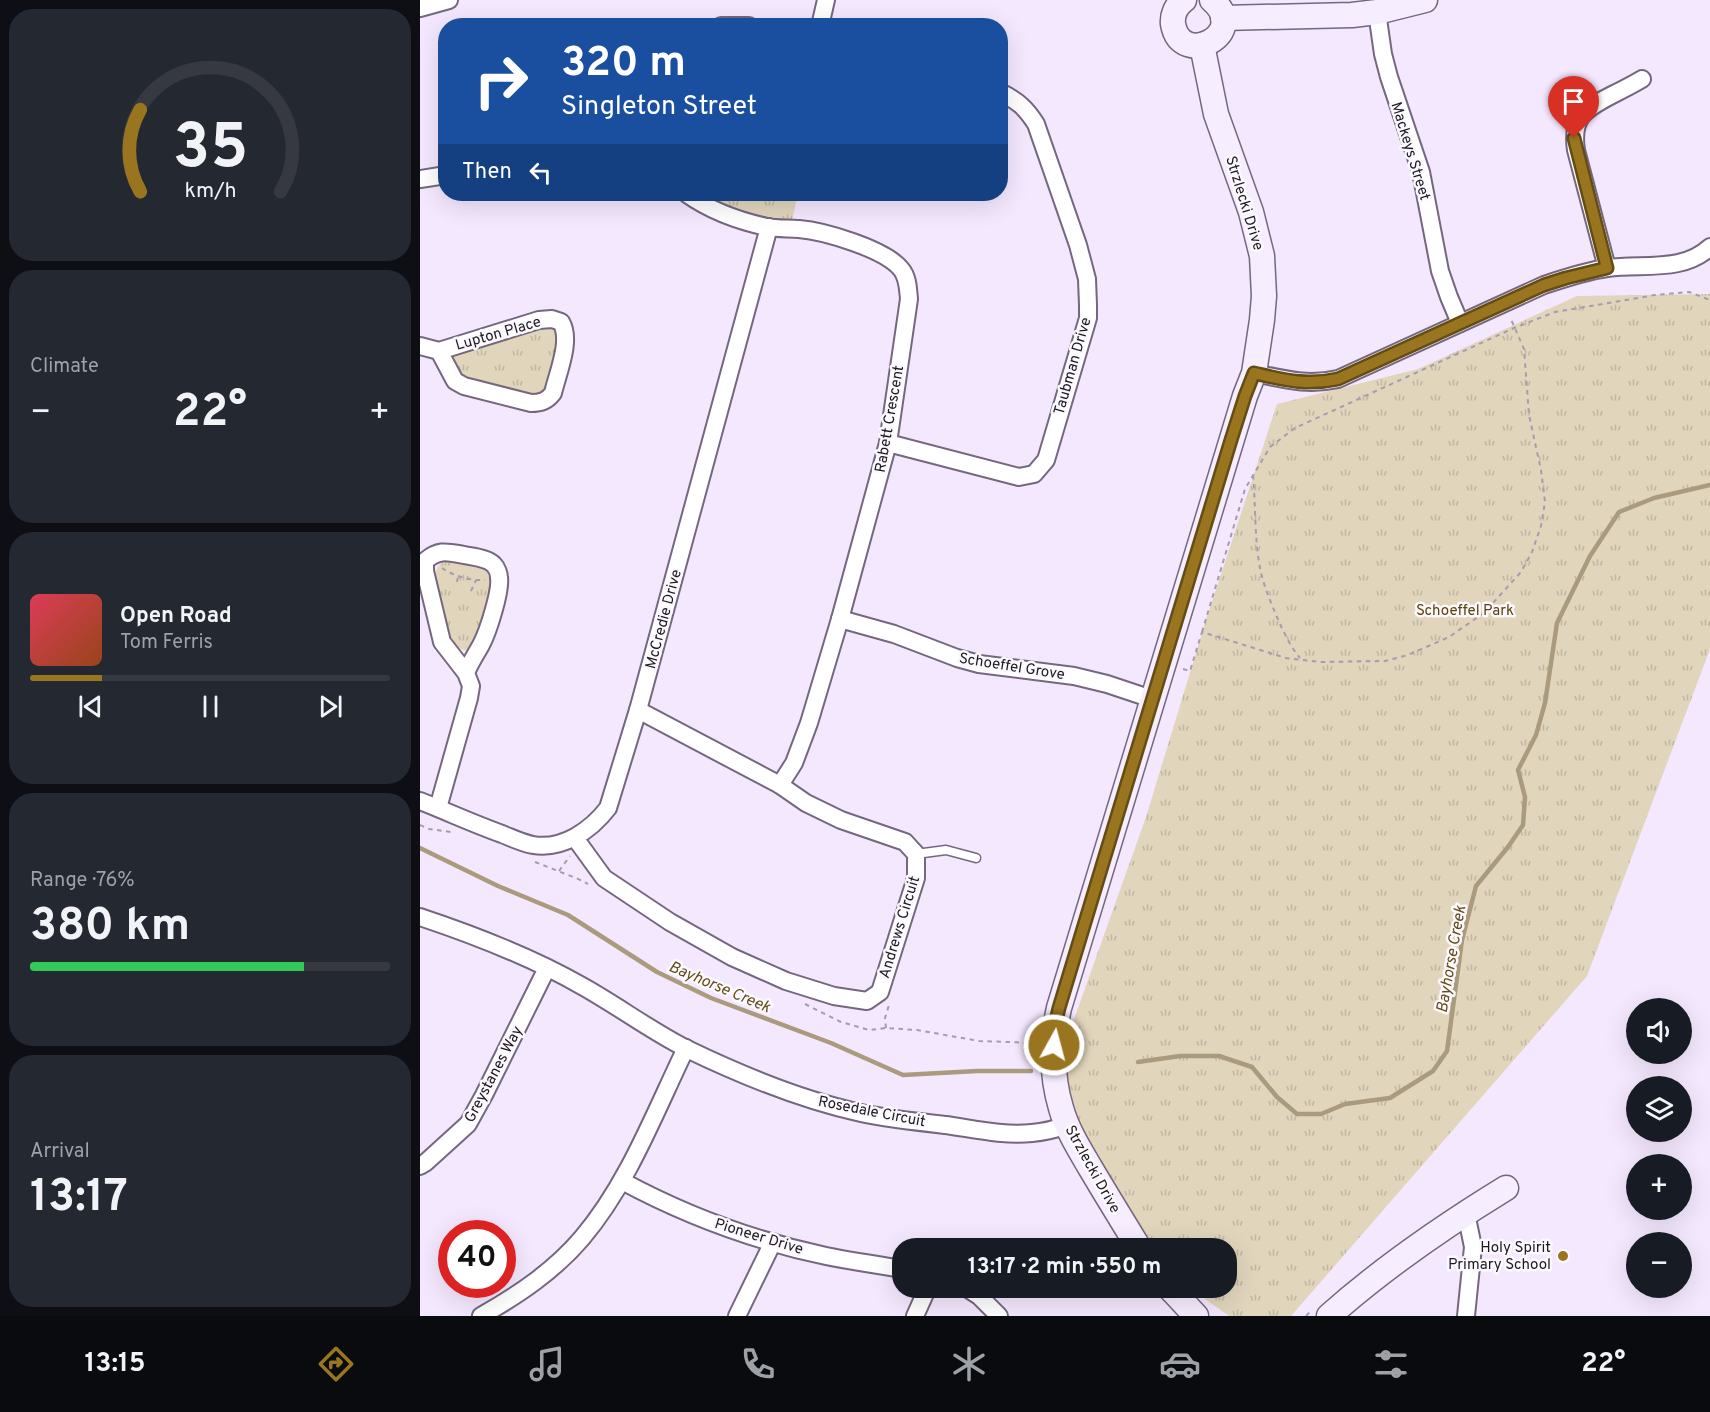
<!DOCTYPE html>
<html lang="en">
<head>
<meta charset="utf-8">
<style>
  body { margin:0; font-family:Overpass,sans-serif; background:#242831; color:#f1f3f6; height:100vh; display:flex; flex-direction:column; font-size:22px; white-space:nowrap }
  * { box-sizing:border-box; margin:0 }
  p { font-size:20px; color:#9ea1a6 }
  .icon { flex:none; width:33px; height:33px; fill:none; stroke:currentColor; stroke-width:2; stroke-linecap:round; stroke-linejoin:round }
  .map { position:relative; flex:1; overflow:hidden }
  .drawer { display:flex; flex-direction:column; gap:9px; padding:9px; background:#0d0f14; width:420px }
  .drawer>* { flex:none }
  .hud { position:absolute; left:18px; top:18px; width:570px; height:183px; border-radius:24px; box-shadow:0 6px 24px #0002; background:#1a4fa0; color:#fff; overflow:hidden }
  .tools { position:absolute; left:1206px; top:998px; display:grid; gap:12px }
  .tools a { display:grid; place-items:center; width:66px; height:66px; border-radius:50%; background:#171b24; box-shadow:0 6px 24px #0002; font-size:30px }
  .speed { position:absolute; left:18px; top:1220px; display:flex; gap:12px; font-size:30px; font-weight:700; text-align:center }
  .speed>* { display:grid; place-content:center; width:78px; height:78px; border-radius:50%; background:#171b24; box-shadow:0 6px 24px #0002; line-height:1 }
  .speed .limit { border:9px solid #d22; background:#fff; color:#111 }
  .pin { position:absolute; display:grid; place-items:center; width:51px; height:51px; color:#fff; margin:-62px -26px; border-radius:50% 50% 50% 0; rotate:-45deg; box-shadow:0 0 6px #0007 }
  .pin .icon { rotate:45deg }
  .me { position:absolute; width:66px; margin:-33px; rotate:7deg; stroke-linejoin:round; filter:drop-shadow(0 0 4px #0008) }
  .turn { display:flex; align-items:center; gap:21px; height:126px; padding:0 24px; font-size:27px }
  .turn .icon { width:78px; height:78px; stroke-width:2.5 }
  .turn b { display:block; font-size:42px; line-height:51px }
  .then { display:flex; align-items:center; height:57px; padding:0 24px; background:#0003; gap:12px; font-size:22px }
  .big { font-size:45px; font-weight:700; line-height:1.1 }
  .drawer .card { flex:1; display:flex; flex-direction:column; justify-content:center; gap:9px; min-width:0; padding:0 21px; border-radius:24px; background:#242831 }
  .drawer .dial { align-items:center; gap:0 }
  .dial svg { height:156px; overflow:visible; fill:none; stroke:#363941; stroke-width:7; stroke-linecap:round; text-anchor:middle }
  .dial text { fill:#f1f3f6; stroke:none }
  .song { display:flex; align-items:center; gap:18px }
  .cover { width:72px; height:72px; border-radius:9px; background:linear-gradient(135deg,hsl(350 70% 55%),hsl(20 70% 35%)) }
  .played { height:6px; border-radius:3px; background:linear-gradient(90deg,#9a7520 20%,#363941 20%) }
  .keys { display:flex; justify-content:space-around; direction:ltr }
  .heat { display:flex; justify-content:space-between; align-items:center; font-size:33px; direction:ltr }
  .charge { height:9px; border-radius:4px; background:linear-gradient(90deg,#34c759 76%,#363941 0) }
  .trip { position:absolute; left:472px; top:1238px; width:345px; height:60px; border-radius:24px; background:#171b24; box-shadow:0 6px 24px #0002; font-weight:700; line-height:60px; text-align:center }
  .tab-bar { display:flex; height:96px; justify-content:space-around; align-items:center; background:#090b0e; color:#9ea1a6 }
  .tab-bar .icon { width:42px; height:42px }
  .tab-bar .selected { color:#9a7520 }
  .tab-bar b { font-size:27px; color:#f1f3f6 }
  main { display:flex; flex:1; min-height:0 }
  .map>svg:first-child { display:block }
  .park { fill:url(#park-tufts) }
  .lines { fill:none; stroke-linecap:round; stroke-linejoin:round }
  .stream { stroke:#aa9b7e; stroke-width:4.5 }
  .lane-casing { stroke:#75677f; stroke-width:11 }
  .street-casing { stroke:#75677f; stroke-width:20 }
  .secondary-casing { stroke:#75677f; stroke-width:27 }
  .path { stroke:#a69cae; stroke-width:2; stroke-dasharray:4.5 4.5; stroke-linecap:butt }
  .lane { stroke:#fff; stroke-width:8 }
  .street { stroke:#fff; stroke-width:16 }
  .secondary { stroke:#f6edfe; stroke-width:24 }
  .route-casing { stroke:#644c15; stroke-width:15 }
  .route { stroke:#9a7520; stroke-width:10 }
  .poi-dot { fill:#9a7520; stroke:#fcf9fe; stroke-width:2 }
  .labels { text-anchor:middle; stroke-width:5; stroke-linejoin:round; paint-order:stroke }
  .street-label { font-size:15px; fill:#1c1720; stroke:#fcf9fe }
  .park-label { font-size:15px; fill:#5a430d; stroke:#fcf9fe }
  .poi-label { font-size:15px; fill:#1c1720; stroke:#fcf9fe; text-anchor:end }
  .water-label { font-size:16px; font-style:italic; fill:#644c19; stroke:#fcf9fe }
</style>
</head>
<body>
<main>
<section class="drawer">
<div class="card dial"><svg viewBox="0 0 100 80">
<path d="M14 69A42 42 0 1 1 86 69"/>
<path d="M14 69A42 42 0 0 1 14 27" stroke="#9a7520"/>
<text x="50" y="56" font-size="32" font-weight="700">35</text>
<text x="50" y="72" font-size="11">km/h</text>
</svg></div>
<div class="card"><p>Climate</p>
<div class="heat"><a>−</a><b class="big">22°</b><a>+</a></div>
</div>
<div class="card">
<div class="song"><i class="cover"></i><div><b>Open Road</b><p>Tom Ferris</p></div></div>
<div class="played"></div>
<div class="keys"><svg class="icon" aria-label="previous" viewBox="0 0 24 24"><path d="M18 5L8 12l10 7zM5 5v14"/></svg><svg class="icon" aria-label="pause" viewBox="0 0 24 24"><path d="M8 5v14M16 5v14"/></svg><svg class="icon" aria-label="next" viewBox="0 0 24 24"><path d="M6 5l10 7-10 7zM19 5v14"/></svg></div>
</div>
<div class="card"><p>Range · 76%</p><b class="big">380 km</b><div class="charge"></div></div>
<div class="card"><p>Arrival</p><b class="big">13:17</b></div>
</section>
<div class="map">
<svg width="1290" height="1316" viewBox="0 0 1290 1316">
  <defs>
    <pattern id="park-tufts" width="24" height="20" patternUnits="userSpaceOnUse" patternTransform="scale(1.5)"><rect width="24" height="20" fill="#e1d5bc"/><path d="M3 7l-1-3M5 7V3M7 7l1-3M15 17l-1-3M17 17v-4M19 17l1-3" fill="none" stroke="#c0b6a1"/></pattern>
  </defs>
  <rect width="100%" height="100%" fill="#f4e8fe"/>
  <g class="park">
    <path d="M279,194H378L372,220L347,218L315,211Z"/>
    <path d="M1290,294V649L1167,976L871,1316H809L768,1287H807V1248H737L695,1194L647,1104L642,1053L726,817L787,617L857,404L998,369L1157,296Z"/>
    <path d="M127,325C131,327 137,329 138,333C142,343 128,382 125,394L116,398L43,379L28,353Z"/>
    <path d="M27,560L59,564L69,570L75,585L58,640L49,650C41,651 36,647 31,640L14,577L18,566Z"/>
  </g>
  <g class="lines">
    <g class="stream">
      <path d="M0,848L78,886L148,915L237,972L291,998L411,1043L483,1075L557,1071H611"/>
      <path d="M718,1062L760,1056H799L832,1067L857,1097L877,1114H901L925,1104L970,1098L1013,1071L1027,1051L1042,940L1056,886L1088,847L1103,825L1105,797L1098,770L1116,735L1125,703L1137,623L1170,556L1199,512L1234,498L1290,485"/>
    </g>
    <g class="lane-casing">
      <path id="lane" d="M496,854L526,850L556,858"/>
    </g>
    <g class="street-casing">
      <g id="street">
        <path d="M0,8L29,0"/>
        <path d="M957,12L963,54L969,77L1001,172L1020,271L1029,297L1040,323"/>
        <path d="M301,26H329"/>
        <path d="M400,26L406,0"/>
        <path d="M0,179L26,175"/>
        <path d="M267,194C291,211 319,221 347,227C358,229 369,228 379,229C404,231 465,249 481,269C488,277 488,289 489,299L468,443L420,619L389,723L374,763L360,785"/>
        <path d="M1187,268L1156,150C1151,117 1165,109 1192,95C1202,90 1212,85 1222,79"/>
        <path d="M0,346L19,351L119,320L132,319L141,322C152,340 138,372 133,393C127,401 121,403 111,403L44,386L35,381L19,351"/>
        <path d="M834,373C864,379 887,386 918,379L1124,285C1145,278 1166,271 1187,268C1223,263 1262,273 1290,247"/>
        <path d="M468,443L599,477L614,474L626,460L668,318V305L667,279L658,245L616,124C606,108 598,101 580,92"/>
        <path d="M420,619L474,634L537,658L559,664L654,676L687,684L732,699"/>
        <path d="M0,801C28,812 54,824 82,834C92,838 102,843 113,845C143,850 171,830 188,808L218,710L349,227"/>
        <path d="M18,808L49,698L51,686L46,673L22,642L5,571V561C19,549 27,552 44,555C53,557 68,558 74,565C77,568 79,574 79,578C81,591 68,632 61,645C56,654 50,663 46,673"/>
        <path d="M155,838L184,878L250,922L312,957L366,981L414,996L447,1001L460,992L496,878V854L485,842L421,820L386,803L360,785L218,710"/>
        <path d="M0,917C54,935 113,958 162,986C198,1006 231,1031 267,1049C323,1076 381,1100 441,1113C469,1119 498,1122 526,1125C554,1129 584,1136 612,1133C624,1132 636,1129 647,1125"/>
        <path d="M0,1166L5,1163L48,1124L64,1095L127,968"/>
        <path d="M202,1181C265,1215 335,1241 406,1256C431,1261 457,1265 483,1269"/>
        <path d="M1046,1213L1053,1247L1046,1316"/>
        <path d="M545,1287L559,1296L579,1316"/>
        <path d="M61,1316C98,1295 134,1271 162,1238C208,1184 235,1112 266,1048"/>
        <path d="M317,1316L353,1242"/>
        <path d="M495,1316L508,1287"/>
      </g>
    </g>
    <g class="secondary-casing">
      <g id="secondary">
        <path d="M764,0C756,6 752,15 753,24C761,70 831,33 792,0"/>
        <path d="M803,18L932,15L957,12L1005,0"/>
        <path d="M719,1248C703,1222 687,1196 671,1169C660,1150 647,1130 641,1108C631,1075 632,1040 639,1008L825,396L834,373L842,320L844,296L842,256L831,212L796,114L782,45"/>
        <path d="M749,1287L776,1316"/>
        <path d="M909,1316C964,1267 1024,1226 1086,1188"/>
      </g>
    </g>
    <g class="path">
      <path d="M833,475C836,508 834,541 841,573C845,589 851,603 857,617C863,631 870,646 880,658"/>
      <path d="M22,568C34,576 50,581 65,580"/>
      <path d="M37,582L38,576"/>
      <path d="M51,591L56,580"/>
      <path d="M782,632L825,489L850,447L875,428L1094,328L1135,312L1235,295L1269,292L1290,300"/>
      <path d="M763,669L770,671L782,632L866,658L901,662L965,661L988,655L1029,637L1061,615L1072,604L1101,572L1112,552L1121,526L1125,502L1121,470L1109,415L1104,349L1090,317"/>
      <path d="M0,825L9,829L31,832"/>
      <path d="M115,862L156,878L168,884"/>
      <path d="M139,871L150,856"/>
      <path d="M385,1004L421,1022L449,1030L466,1028L497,1030L559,1041L616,1043"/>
      <path d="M466,1028L465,1018L469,1005"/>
      <path d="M886,1316L891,1311"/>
    </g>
    <use href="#lane" class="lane"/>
    <use href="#street" class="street"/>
    <use href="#secondary" class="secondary"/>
  </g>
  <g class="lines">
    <g class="route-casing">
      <path id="route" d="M634,1045L635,1025L639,1008L811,440L825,396L834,373C865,380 886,386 918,379L1124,285L1146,278L1187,268L1154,138"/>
    </g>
    <use href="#route" class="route"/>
  </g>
  <circle class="poi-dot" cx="1143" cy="1256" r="6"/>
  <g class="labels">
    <g class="street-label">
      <text transform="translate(991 151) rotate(73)" y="5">Mackeys Street</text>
      <text transform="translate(825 203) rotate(73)" y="5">Strzlecki Drive</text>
      <text transform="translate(78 333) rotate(-16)" y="5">Lupton Place</text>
      <text transform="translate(652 366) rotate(-74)" y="5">Taubman Drive</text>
      <text transform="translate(469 419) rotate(-80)" y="5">Rabett Crescent</text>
      <text transform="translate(243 619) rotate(-75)" y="5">McCredie Drive</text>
      <text transform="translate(592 666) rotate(9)" y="5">Schoeffel Grove</text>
      <text transform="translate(479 927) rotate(-73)" y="5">Andrews Circuit</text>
      <text transform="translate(73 1074) rotate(-62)" y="5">Greystanes Way</text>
      <text transform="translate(452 1111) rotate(11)" y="5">Rosedale Circuit</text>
      <text transform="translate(673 1169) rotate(61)" y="5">Strzlecki Drive</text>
      <text transform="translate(339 1236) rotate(17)" y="5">Pioneer Drive</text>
    </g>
    <g class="park-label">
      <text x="1045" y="615">Schoeffel Park</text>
    </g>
    <g class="poi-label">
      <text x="1131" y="1252">Holy Spirit<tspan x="1131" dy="17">Primary School</tspan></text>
    </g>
    <g class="water-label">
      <text transform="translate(1030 959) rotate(-80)" y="6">Bayhorse Creek</text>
      <text transform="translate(300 986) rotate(23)" y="6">Bayhorse Creek</text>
    </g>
  </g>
</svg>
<div class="tools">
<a><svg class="icon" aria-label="sound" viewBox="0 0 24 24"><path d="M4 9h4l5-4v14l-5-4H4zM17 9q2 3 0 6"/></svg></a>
<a><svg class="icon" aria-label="layers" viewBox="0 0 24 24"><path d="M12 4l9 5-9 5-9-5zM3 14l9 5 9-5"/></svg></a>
<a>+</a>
<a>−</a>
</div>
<div class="speed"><div class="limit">40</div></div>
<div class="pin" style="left:1154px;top:138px;background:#d93025"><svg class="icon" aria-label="arrive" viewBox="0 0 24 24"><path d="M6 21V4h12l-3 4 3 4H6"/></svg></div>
<svg class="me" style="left:634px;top:1045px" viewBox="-20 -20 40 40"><circle r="17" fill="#9a7520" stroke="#fff" stroke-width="3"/><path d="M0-11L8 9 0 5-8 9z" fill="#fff"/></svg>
<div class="trip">13:17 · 2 min · 550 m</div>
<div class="hud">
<div class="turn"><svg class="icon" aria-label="right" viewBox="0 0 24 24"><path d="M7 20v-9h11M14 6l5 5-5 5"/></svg><div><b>320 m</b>Singleton Street</div></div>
<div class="then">Then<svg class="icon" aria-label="left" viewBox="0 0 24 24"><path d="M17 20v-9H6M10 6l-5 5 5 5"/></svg></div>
</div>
</div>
</main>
<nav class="tab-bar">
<b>13:15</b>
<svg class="icon selected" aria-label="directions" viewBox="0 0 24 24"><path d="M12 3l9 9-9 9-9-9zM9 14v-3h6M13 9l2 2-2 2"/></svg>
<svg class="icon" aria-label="music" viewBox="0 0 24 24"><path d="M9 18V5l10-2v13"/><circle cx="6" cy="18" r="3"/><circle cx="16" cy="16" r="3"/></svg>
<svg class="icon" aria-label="phone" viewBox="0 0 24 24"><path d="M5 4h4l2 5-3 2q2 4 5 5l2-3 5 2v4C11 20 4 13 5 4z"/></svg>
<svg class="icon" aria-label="climate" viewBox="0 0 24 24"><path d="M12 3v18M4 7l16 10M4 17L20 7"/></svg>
<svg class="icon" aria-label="car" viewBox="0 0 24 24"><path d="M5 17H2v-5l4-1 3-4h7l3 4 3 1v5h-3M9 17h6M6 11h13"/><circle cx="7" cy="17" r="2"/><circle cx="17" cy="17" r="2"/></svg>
<svg class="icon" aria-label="filters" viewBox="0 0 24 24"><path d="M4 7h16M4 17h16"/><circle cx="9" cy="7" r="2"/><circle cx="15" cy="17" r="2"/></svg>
<b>22°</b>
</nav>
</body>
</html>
